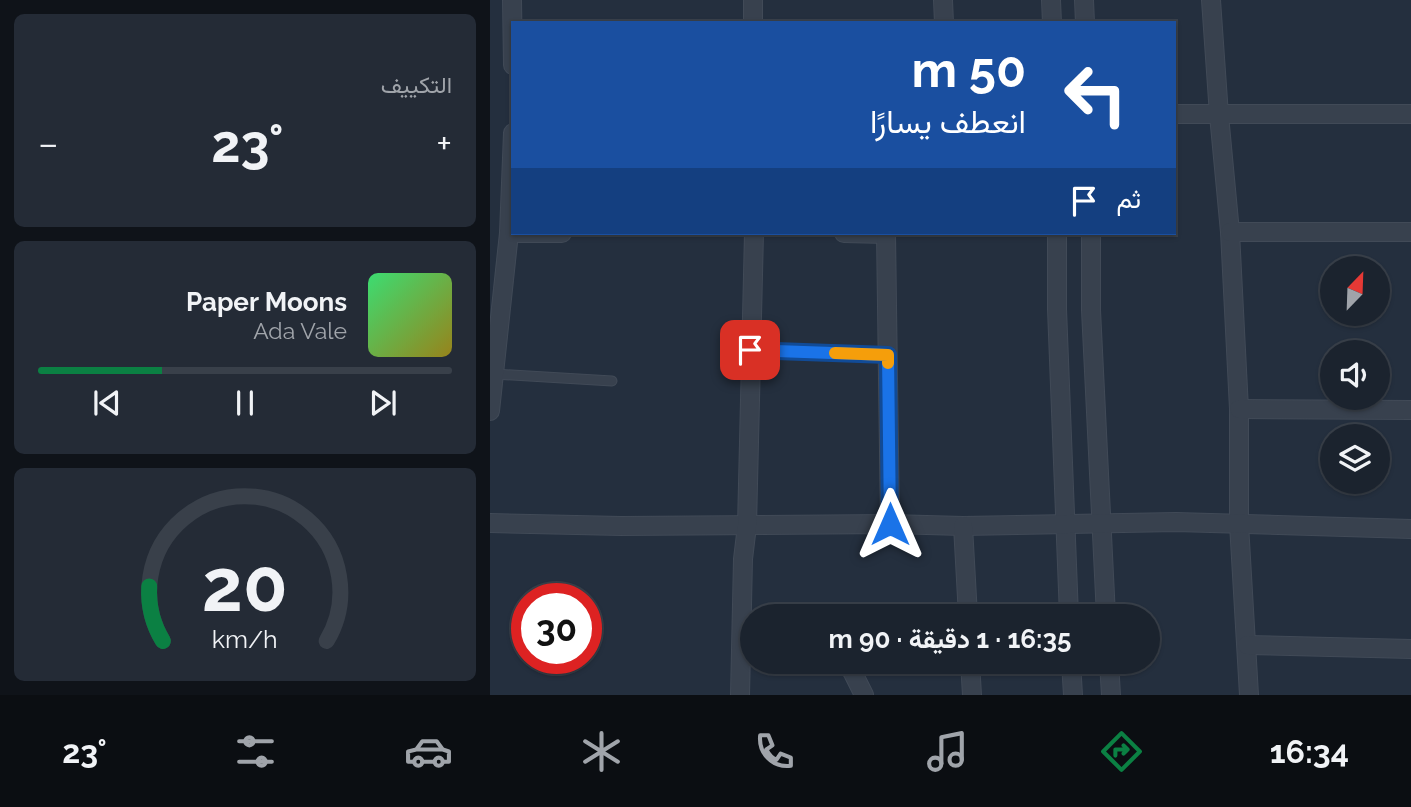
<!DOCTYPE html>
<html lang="ar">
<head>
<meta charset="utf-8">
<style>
  body { margin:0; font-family:Raleway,Vazirmatn,sans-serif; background:#242b36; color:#f1f3f6; direction:rtl; height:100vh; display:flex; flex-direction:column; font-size:26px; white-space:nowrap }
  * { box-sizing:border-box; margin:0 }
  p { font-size:23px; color:#a0a4aa }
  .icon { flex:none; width:38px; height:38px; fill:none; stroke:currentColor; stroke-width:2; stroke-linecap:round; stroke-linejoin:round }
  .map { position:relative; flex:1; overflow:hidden; direction:ltr }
  .panel { display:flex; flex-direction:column; gap:14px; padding:14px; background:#0f1319; width:490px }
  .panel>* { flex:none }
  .guide { position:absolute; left:21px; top:21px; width:665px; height:214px; border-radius:0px; box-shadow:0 2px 5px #0004,0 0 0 2px #39404a; direction:rtl; background:#1a4fa0; color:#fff; overflow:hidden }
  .needle { width:46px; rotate:23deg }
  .fabs { position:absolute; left:830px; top:256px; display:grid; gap:14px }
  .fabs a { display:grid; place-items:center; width:70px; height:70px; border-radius:50%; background:#1b232e; box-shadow:0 2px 5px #0004,0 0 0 2px #39404a; font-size:35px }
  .speed { position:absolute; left:21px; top:583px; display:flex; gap:14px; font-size:35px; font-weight:700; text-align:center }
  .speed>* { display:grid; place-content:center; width:91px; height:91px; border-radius:50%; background:#1b232e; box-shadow:0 2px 5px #0004,0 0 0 2px #39404a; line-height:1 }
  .speed .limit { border:10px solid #d22; background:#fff; color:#111 }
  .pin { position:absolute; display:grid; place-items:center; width:60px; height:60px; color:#fff; margin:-30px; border-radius:14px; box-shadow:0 4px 10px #0006 }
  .me { position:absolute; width:77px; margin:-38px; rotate:0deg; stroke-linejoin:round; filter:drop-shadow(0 0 5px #0008) }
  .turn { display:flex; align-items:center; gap:24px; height:147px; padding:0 35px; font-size:32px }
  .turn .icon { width:91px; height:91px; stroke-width:2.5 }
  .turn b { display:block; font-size:49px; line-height:60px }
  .then { display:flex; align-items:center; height:66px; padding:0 35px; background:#0003; gap:14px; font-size:26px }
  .big { font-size:52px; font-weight:700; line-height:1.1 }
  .panel .widget { flex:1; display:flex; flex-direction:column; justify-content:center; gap:10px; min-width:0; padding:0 24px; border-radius:10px; background:#242b36 }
  .panel .dial { align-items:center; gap:0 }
  .dial svg { height:182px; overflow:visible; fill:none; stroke:#39404a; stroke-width:7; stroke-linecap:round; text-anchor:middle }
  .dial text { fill:#f1f3f6; stroke:none }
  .song { display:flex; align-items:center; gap:21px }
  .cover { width:84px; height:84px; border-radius:10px; background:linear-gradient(135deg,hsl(140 70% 55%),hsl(50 70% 35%)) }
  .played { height:7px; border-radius:4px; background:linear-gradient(90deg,#0b8043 30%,#39404a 30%) }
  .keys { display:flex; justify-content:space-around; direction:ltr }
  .heat { display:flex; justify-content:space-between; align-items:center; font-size:38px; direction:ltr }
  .trip { position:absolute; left:250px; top:604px; width:420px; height:70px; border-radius:35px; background:#1b232e; box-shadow:0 2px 5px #0004,0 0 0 2px #39404a; font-weight:700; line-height:70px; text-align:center; direction:rtl }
  .tab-bar { display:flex; height:112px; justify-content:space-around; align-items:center; background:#0b0e12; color:#a0a4aa }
  .tab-bar .icon { width:49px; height:49px }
  .tab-bar .active { color:#0b8043 }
  .tab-bar b { font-size:32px; color:#f1f3f6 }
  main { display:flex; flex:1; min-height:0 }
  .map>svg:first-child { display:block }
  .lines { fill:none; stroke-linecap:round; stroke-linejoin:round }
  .service-casing { stroke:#414a57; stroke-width:11 }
  .minor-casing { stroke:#414a57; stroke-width:20 }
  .service { stroke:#38414e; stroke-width:9 }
  .minor { stroke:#38414e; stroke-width:18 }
  .route-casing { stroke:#114b97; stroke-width:18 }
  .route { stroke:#1a73e8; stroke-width:12 }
  .slow { stroke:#f59e0b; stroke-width:12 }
</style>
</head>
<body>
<main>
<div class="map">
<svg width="921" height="695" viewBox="0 0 921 695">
  <rect width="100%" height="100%" fill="#242f3e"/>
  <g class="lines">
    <g class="service-casing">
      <g id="service">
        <path d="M260,350L398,355"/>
        <path d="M4,374L122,381"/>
      </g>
    </g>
    <g class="minor-casing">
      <g id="minor">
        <path d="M22,0L23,65"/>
        <path d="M263,0V23"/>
        <path d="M453,0L454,23"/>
        <path d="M561,0L562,23"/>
        <path d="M594,0L595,23"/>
        <path d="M721,0L729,115L740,232L749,409V524L759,695"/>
        <path d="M684,114H921"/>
        <path d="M740,232H921"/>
        <path d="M19,233H72"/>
        <path d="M354,233L396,234"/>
        <path d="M396,233L400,524"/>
        <path d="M567,233V309L579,616"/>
        <path d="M601,233V310L616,616"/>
        <path d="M749,409L921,410"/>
        <path d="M0,411L19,233L23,133"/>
        <path d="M0,523L131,526L400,524L473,526L686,522L921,529"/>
        <path d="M473,526L478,616"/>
        <path d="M757,645L921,649"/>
        <path d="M354,662L362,671L374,695"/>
        <path d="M480,662L482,695"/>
        <path d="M581,662L583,695"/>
        <path d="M619,662L621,695"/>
        <path d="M250,695L253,559L257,526L264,233"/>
      </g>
    </g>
    <use href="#service" class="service"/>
    <use href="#minor" class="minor"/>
  </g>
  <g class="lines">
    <g class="route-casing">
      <path id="route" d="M260,350L398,355L400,524"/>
    </g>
    <use href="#route" class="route"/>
    <path class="slow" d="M345,353L398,355V363"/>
  </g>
</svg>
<div class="fabs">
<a><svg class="needle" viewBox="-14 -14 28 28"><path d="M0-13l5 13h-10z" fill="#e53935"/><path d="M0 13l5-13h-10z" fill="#a0a4aa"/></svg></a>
<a><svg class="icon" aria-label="sound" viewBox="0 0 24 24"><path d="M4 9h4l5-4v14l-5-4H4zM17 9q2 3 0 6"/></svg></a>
<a><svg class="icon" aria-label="layers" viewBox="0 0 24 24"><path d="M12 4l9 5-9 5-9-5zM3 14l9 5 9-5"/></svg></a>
</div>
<div class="speed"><div class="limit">30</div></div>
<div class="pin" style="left:260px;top:350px;background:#d93025"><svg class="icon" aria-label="arrive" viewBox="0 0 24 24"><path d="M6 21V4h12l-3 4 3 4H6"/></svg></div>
<svg class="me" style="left:400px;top:524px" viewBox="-20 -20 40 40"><path d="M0-17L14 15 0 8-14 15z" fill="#1a73e8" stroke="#fff" stroke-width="4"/></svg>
<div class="trip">16:35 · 1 دقيقة · 90 m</div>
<div class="guide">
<div class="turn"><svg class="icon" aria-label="left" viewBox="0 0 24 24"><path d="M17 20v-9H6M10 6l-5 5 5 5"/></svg><div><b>50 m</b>انعطف يسارًا</div></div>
<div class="then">ثم<svg class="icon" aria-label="arrive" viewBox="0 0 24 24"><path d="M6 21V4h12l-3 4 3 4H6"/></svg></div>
</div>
</div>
<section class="panel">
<div class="widget"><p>التكييف</p>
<div class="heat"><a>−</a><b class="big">23°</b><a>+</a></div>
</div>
<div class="widget">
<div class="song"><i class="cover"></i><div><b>Paper Moons</b><p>Ada Vale</p></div></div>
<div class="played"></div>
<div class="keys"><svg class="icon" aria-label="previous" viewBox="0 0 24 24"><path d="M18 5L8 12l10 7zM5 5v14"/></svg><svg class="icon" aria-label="pause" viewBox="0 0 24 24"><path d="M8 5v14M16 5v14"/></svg><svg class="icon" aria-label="next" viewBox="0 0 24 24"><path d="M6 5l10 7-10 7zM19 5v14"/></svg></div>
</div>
<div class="widget dial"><svg viewBox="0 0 100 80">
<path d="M14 69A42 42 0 1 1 86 69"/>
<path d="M14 69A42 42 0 0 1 8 45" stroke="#0b8043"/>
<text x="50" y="56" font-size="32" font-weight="700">20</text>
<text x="50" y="72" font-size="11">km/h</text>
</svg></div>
</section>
</main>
<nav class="tab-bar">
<b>16:34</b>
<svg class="icon active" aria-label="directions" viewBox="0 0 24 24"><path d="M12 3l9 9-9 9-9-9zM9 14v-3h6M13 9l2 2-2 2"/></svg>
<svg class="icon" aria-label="music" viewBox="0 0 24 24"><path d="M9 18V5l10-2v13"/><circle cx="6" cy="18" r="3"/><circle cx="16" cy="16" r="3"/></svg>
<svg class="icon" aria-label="phone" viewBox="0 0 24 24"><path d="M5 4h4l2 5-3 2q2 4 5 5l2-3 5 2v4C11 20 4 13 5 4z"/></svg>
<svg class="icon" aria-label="climate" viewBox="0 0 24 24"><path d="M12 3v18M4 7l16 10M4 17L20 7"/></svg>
<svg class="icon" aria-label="car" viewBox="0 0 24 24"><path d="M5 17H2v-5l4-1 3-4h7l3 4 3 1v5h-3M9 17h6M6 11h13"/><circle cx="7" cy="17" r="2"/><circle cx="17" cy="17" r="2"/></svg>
<svg class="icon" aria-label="filters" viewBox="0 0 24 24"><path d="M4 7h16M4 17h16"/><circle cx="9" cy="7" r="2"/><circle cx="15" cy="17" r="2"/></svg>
<b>23°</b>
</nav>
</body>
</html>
